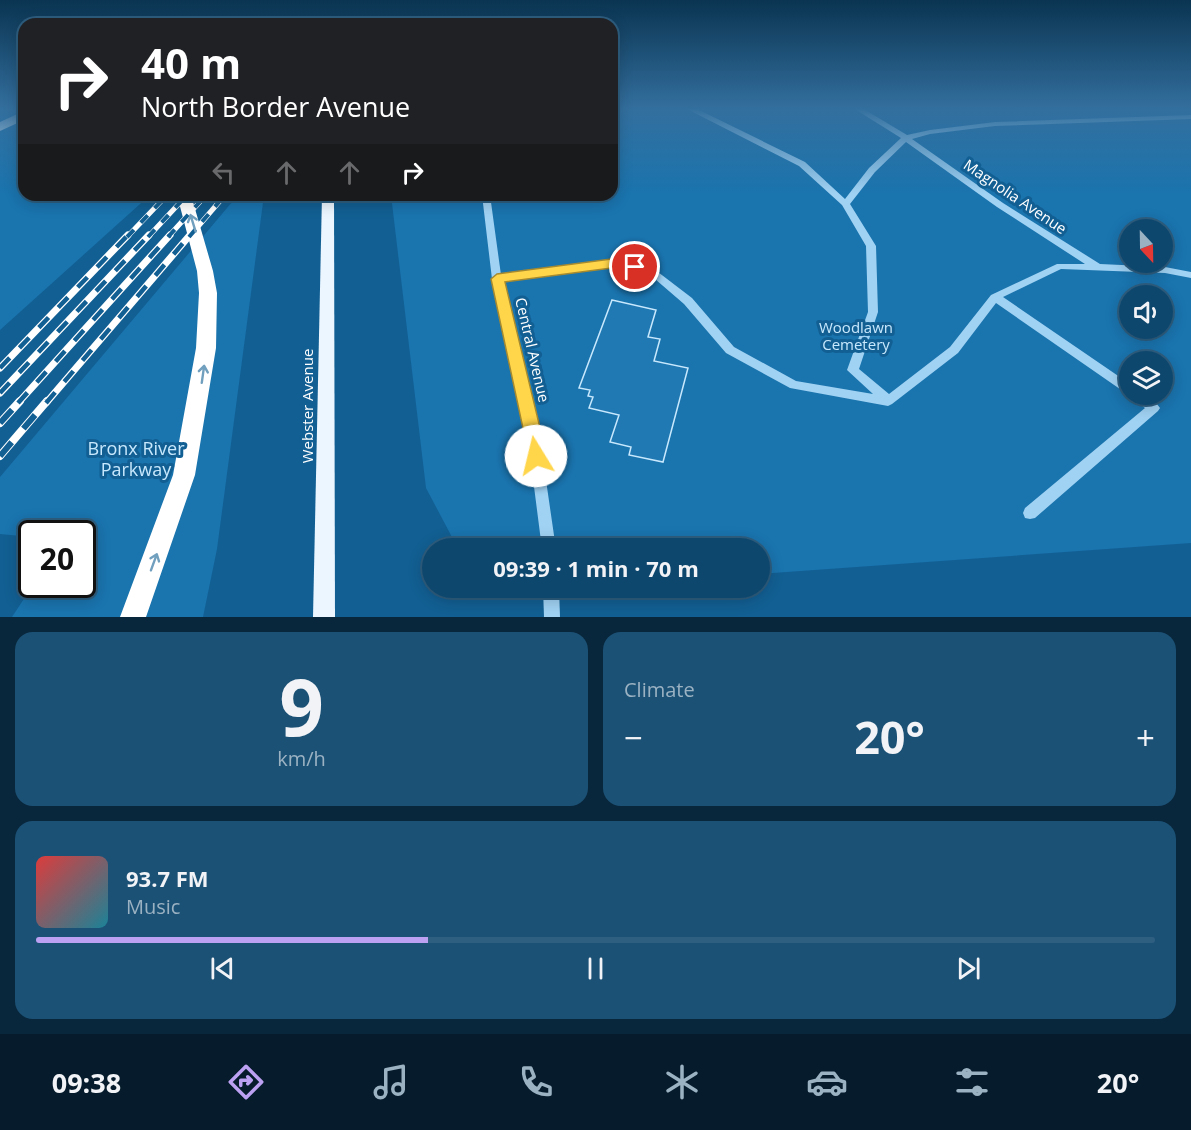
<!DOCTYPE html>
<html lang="en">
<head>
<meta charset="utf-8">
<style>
  body { margin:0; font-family:"Open Sans",sans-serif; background:#1c5176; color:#f1f3f6; height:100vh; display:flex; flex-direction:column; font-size:22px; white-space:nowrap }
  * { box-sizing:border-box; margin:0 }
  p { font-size:20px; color:#9bb2c2 }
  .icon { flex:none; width:33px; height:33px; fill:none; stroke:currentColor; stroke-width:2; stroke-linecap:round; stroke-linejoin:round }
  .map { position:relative; height:617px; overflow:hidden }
  .panel { display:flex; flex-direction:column; gap:15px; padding:15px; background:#08273c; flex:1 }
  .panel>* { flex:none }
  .hud { position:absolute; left:18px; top:18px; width:600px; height:183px; border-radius:18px; box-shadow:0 3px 15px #0003,0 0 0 2px #2e5f81; background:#202124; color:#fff; overflow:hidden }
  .needle { width:39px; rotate:158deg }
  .controls { position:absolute; left:1119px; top:219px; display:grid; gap:12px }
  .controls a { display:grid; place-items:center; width:54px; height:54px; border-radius:50%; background:#0e476e; box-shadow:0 3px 15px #0003,0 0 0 2px #2e5f81; font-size:30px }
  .speed { position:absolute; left:18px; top:520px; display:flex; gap:12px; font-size:30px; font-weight:700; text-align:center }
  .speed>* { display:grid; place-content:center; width:78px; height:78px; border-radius:50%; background:#0e476e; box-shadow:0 3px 15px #0003,0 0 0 2px #2e5f81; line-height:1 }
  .speed .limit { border:3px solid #111; border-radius:9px; background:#fff; color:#111 }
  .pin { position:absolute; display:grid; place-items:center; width:51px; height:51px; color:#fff; margin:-26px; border:3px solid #fff; border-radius:50%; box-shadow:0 2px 6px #0007 }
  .me { position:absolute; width:66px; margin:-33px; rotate:351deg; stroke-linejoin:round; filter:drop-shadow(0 0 4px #0008) }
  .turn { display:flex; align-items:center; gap:21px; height:126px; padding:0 24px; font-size:27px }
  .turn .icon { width:78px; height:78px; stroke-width:2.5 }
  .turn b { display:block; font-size:42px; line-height:51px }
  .lanes { display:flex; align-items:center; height:57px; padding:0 24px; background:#0003; justify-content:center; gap:30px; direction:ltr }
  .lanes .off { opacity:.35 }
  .big { font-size:45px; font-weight:700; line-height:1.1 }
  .panel .widget { flex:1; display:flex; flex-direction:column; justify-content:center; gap:9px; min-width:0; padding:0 21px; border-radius:18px; background:#1c5176 }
  .panel .dial { align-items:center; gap:0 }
  .dial b { font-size:78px; line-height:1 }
  .song { display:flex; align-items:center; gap:18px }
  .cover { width:72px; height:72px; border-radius:9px; background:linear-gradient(135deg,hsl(0 70% 55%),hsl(190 70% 35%)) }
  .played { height:6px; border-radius:3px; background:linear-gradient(90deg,#bca0f2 35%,#2e5f81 35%) }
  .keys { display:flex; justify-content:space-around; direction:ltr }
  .heat { display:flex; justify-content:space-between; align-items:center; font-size:33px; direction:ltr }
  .panel .tiles { flex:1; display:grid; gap:15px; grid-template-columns:1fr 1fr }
  .widget:last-child { grid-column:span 2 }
  .trip { position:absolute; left:422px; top:538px; width:348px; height:60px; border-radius:30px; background:#0e476e; box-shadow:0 3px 15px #0003,0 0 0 2px #2e5f81; font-weight:700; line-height:60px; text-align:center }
  .tabs { display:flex; height:96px; justify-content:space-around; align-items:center; background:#061c2c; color:#9bb2c2 }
  .tabs .icon { width:42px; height:42px }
  .tabs .current { color:#bca0f2 }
  .tabs b { font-size:27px; color:#f1f3f6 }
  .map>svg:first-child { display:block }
  .green { fill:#1a74ae; fill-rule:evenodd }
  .building { fill:#2079b3; stroke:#c7e8fd; stroke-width:1.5 }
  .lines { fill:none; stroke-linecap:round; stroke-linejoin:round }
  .minor { fill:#a0d2f3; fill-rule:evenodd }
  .major { fill:#ebf6ff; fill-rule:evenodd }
  .highway { fill:#fff; fill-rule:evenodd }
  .rail-far2-casing { stroke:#fff; stroke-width:5 }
  .rail-far1-casing { stroke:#fff; stroke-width:7 }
  .rail-casing { stroke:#fff; stroke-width:8 }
  .rail-far2 { stroke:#125f93; stroke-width:4; stroke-dasharray:10; stroke-linecap:butt }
  .rail-far1 { stroke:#125f93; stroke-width:4.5; stroke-dasharray:14; stroke-linecap:butt }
  .rail { stroke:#125f93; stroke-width:6; stroke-dasharray:18; stroke-linecap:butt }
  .oneway { stroke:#719fbe }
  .route { fill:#ffd54a; stroke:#a68a30; stroke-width:1.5 }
  .labels { text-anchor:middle; stroke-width:6; stroke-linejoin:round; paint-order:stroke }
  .street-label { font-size:15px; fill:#fff; stroke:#125f93 }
  .park-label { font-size:15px; fill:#c7e8fd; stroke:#125f93 }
  .near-park-label { font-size:18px; fill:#c7e8fd; stroke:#125f93 }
</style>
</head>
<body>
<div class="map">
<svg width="1191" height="617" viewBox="0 0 1191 617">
  <rect width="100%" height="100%" fill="#125f93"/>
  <g class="green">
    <path d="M0,108H24V195H150L0,330Z"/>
    <path d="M612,108H1191V543L759,574V549H499L453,539L426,488L391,195H612ZM1130,230H1162V262H1130ZM1130,296H1162V328H1130ZM1130,362H1162V394H1130Z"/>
    <path d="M238,195H264L217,549L203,617H12L33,585H82V534H32L31,537L0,534V477Z"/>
  </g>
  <path class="building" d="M612,300L656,310L648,337L660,339L654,361L688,368L663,462L629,455L631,447L610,442L619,415L589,408L593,397L588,396L590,390L579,388Z"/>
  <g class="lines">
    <g class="minor">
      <path d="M685,108H695L805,162L845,199L869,168L901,138L853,108H862L907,135L930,130L995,122L1191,115V119L995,126L930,134L912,139L1003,203L1100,264L1165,267L1191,272V278L1165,273L1061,269L1003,297L1130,384V394C1143,394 1152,396 1160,408L1158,411L1035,518L1030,519L1025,518L1023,513L1025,508L1145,408L1130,396L996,303L958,353L892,404L888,406L790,388L726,353L684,304L648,273L619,266L503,282L539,432L556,549H542L527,432L492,279L482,195H490L501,275L619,260L654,269L692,298L734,347L796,381L873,394L847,370L868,312L866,246L842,205L799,166ZM906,142L997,207L1085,264H1057L991,295L950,347L889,394L859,369L878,312L876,246L850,204L875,172Z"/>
      <path d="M543,588H559L560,617H544Z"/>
    </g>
    <path class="major" d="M322,195H334L335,617H313Z"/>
    <g class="highway">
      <path d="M24,111V120L0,131V122Z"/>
      <path d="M177,195H191L213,271L217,293L216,348L195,475L146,617H120L173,475L196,348L199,293L197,271Z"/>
    </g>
    <g class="rail-far2-casing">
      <g id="rail-far2">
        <path d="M127,237L167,195"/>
        <path d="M148,237L187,195"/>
        <path d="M168,237L206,195"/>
        <path d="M189,237L225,195"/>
      </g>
    </g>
    <g class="rail-far1-casing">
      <g id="rail-far1">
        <path d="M0,368L128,235"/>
        <path d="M0,393L149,235"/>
        <path d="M18,403L170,235"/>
        <path d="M46,403L190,235"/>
      </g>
    </g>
    <g class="rail-casing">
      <g id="rail">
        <path d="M0,423L20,401"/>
        <path d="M0,456L47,401"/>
      </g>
    </g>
    <use href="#rail-far2" class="rail-far2"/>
    <use href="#rail-far1" class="rail-far1"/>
    <use href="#rail" class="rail"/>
  </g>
  <defs><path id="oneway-shaft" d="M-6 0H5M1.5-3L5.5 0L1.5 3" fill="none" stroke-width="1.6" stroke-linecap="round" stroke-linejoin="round" transform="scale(1.5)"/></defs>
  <g class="oneway">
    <use href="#oneway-shaft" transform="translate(193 223) rotate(-107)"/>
    <use href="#oneway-shaft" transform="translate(203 374) rotate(-82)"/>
    <use href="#oneway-shaft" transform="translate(154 562) rotate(-70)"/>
  </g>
  <linearGradient id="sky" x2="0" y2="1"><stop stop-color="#0a3451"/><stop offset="0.56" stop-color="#336f9e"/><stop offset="1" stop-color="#336f9e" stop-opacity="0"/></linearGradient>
  <rect width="1191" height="194" fill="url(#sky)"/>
  <path class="route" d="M619,258L639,264L641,267L635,271L619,267L505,282L541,432L545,456L542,461L536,463L530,461L491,279L497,274Z"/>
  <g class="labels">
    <g class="street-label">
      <text transform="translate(1015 197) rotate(34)" y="5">Magnolia Avenue</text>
      <text transform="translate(532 350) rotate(77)" y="5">Central Avenue</text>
      <text transform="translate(308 406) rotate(-90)" y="5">Webster Avenue</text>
    </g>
    <g class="park-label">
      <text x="856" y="333">Woodlawn<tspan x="856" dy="17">Cemetery</tspan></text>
    </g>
    <g class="near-park-label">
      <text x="136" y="455">Bronx River<tspan x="136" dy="21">Parkway</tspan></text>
    </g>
  </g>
</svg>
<div class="controls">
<a><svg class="needle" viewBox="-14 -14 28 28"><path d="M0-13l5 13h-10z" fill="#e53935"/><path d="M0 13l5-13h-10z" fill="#9bb2c2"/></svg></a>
<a><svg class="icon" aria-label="sound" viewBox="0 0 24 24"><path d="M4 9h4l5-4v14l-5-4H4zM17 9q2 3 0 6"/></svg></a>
<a><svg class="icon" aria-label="layers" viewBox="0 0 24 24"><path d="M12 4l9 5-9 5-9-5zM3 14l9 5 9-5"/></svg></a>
</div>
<div class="speed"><div class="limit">20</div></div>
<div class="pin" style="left:635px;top:267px;background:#d93025"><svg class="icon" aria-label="arrive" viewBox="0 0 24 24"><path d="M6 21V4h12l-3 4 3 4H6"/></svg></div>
<svg class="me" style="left:536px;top:456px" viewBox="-20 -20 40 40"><circle r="19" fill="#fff"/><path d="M0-13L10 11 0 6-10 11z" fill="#ffd54a"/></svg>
<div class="trip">09:39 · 1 min · 70 m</div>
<div class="hud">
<div class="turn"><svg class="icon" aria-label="right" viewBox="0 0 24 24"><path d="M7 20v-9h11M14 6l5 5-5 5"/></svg><div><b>40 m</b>North Border Avenue</div></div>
<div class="lanes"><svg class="icon off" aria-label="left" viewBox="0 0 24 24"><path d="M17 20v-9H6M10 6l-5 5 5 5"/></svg><svg class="icon off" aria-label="ahead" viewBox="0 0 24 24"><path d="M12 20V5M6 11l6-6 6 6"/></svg><svg class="icon off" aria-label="ahead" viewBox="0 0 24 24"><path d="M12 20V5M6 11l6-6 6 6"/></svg><svg class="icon" aria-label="right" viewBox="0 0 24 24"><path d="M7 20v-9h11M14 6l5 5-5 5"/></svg></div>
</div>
</div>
<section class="panel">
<div class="tiles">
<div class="widget dial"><b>9</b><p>km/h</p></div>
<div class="widget"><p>Climate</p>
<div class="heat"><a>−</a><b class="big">20°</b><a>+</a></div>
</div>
<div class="widget">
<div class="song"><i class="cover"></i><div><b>93.7 FM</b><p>Music</p></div></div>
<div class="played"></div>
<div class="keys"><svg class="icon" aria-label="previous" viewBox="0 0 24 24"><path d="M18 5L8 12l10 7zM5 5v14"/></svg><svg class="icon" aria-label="pause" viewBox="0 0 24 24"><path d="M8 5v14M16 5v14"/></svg><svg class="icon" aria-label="next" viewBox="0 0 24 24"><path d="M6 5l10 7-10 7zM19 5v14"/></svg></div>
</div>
</div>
</section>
<nav class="tabs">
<b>09:38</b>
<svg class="icon current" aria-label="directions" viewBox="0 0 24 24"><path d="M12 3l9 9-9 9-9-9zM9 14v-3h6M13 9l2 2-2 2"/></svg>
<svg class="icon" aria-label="music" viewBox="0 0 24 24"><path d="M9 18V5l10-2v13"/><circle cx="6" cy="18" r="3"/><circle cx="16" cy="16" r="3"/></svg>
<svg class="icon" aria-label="phone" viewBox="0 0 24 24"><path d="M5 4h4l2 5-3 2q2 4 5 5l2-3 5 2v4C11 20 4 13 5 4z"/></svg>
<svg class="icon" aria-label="climate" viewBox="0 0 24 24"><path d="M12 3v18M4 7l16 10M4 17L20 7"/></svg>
<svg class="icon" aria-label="car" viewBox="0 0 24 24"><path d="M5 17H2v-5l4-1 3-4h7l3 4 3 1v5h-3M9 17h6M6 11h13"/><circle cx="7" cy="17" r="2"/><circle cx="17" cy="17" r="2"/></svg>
<svg class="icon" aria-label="filters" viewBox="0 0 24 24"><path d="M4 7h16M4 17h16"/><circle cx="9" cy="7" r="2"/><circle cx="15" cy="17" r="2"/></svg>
<b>20°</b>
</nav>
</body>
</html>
